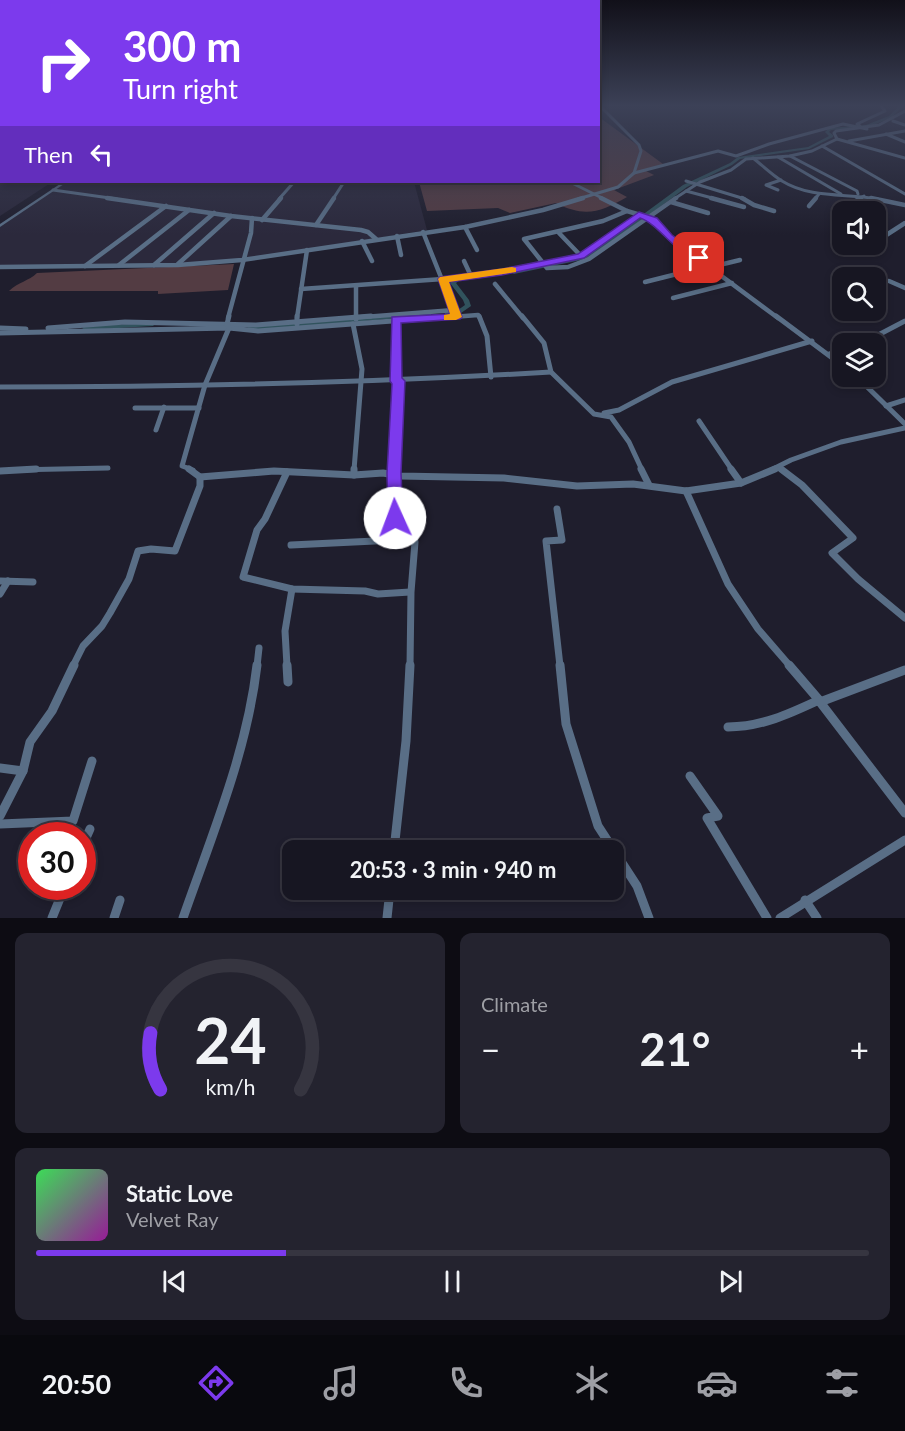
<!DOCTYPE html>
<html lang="en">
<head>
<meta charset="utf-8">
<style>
  body { margin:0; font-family:Lato,sans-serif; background:#24232f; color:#f1f3f6; height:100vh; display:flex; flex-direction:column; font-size:22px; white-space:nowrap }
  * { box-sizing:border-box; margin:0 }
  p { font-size:20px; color:#9e9fa5 }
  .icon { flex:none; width:33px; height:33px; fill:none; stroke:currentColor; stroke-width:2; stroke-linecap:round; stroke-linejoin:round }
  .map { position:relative; height:918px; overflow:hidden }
  .drawer { display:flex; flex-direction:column; gap:15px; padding:15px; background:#0d0c13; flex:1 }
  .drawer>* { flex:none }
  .banner { position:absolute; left:0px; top:0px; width:600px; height:183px; box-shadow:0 3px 9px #0003,0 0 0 2px #363540; background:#7c3aed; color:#fff; overflow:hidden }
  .controls { position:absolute; left:832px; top:201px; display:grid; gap:12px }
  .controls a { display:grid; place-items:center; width:54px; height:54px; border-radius:12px; background:#171622; box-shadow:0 3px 9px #0003,0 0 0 2px #363540; font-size:30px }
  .speed { position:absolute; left:18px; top:822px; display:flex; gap:12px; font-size:30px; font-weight:700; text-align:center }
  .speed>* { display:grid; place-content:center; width:78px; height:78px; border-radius:50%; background:#171622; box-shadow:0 3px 9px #0003,0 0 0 2px #363540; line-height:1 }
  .speed .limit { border:9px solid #d22; background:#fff; color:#111 }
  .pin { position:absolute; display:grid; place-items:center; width:51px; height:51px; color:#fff; margin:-26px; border-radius:12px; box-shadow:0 3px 9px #0006 }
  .me { position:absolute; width:66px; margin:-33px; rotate:358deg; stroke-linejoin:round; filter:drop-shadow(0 0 4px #0008) }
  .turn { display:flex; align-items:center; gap:21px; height:126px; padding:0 24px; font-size:27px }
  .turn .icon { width:78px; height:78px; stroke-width:2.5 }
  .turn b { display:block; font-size:42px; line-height:51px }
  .then { display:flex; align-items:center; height:57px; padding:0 24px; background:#0003; gap:12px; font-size:22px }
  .big { font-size:45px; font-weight:700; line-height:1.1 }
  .drawer .card { flex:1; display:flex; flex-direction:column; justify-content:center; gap:9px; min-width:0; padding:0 21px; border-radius:12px; background:#24232f }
  .drawer .dial { align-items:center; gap:0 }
  .dial svg { height:156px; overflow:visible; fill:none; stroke:#363540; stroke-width:7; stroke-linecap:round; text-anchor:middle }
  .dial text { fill:#f1f3f6; stroke:none }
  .song { display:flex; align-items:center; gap:18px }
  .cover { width:72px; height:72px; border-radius:9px; background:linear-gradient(135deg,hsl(130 70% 55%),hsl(300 70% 35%)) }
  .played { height:6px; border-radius:3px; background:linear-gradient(90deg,#7c3aed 30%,#363540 30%) }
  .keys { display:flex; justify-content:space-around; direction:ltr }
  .heat { display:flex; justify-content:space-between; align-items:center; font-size:33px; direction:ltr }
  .drawer .tiles { flex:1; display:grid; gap:15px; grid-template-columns:1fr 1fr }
  .card:last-child { grid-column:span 2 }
  .trip { position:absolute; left:282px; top:840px; width:342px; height:60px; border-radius:12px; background:#171622; box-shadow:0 3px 9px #0003,0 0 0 2px #363540; font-weight:700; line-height:60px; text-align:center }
  .menu { display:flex; height:96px; justify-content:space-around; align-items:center; background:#09090e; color:#9e9fa5 }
  .menu .icon { width:42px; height:42px }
  .menu .on { color:#7c3aed }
  .menu b { font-size:27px; color:#f1f3f6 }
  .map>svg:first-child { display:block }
  .built { fill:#2b293c }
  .green { fill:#533c43 }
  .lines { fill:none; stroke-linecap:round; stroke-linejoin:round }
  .canal { fill:#31535d; fill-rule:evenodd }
  .minor-far4 { stroke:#596e86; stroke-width:3 }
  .minor-far3 { stroke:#596e86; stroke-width:4.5 }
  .minor-far2 { stroke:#596e86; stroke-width:5 }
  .minor-far1 { stroke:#596e86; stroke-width:7 }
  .minor { stroke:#596e86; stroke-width:9 }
  .tertiary { fill:#596e86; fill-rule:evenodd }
  .route { fill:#7c3aed; stroke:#51269a; stroke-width:1.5 }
  .slow { fill:#f59e0b }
</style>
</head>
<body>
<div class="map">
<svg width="905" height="918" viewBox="0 0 905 918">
  <rect width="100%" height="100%" fill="#1f1e2d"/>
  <g class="built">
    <path d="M0,155L2,182H52L0,216Z"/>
    <path d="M65,182H414L427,230L242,260L153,268H0V224Z"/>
  </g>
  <g class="green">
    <path d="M599,117L663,164L646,171L654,175L614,190L627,197C601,212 585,218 556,203L510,213L498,208L427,211L419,182H598Z"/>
    <path d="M234,264L228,290L158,294V291H9C18,282 29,281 37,273Z"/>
  </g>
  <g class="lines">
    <g class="canal">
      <path d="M899,106H903L891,118L868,127L831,130L829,132L833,135V137L809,149L740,159L732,165L687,187L596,254L586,259L514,274L511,272L514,270L582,257L592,252L683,185L730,163L738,157L808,147L829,136L825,132L829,128L866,125L889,116Z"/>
      <path d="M467,276L470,278L469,279L460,280L456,283L469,300L471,306L461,313L445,314V312L458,310L465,305L463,300L450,283L456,278Z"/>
      <path d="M429,312L431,313V315L265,330L250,329L247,327L250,325L265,326Z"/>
      <path d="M151,323L154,325L153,326L85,330L82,328L85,326Z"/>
    </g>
    <g class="minor-far4">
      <path d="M600,106L639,145L641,151L634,173"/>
      <path d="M893,121L905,125"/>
      <path d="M860,126L857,124L885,111L881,106"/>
      <path d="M886,134L905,142"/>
      <path d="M837,139L905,158"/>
      <path d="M849,141L905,131"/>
      <path d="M822,146L905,194"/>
      <path d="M790,156L857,191L858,194"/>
      <path d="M778,157L841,194"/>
      <path d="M753,158C763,166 772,175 782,181C811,199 847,193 878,199"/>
      <path d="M686,181L745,199"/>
      <path d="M570,182L604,199"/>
      <path d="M53,190L117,199"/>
      <path d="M778,190L766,185L781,180"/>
      <path d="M686,191L716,199"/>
      <path d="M279,199L294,182"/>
      <path d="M333,199L344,182"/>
      <path d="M578,199L618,187L634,173L718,151L736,156L769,144L843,124L867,129"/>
      <path d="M674,199L700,182L731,170L746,159L790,156L812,151L837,139L834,133L836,131L879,125L905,111"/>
      <path d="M815,199L819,194"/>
      <path d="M858,199L864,196"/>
    </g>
    <g class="minor-far3">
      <path d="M107,198L231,216L361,230L368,232L376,239"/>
      <path d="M601,198L627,211L654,219L669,237L778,318"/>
      <path d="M711,198L744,207"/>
      <path d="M742,198L754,205L774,211"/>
      <path d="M871,198L905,205"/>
      <path d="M671,202L708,213"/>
      <path d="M809,206L816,198"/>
      <path d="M627,211L603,221L524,239L547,268L568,267L589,259L676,198"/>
      <path d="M837,211L861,198"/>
      <path d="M262,220L281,198"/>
      <path d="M316,225L334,198"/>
      <path d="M465,227L477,250"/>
      <path d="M559,233L581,256"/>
      <path d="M397,236L401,255"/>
      <path d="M362,241L372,261"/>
      <path d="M877,241L905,223"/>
      <path d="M464,261L471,276"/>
      <path d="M178,264L231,216"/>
      <path d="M119,265L189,210"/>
      <path d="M154,265L214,213"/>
      <path d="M85,266L166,206"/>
      <path d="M0,267L178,265L242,260L465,227L543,210L583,198"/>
      <path d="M711,267L740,260"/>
      <path d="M889,281L905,288"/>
      <path d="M645,282L709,266"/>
      <path d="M495,284L523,318"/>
      <path d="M356,287V318"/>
      <path d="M301,289L443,279L502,272L581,256L639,215"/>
      <path d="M673,298L732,283"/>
      <path d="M228,318L251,233L252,218"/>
      <path d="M297,318L307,250"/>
      <path d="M351,318L454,310L423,232"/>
      <path d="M439,318L478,315L480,318"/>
    </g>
    <g class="minor-far2">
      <path d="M356,316V319"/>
      <path d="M479,316L487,336L491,377"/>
      <path d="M522,316L544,343L551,372L594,414L611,417L629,442L642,470"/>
      <path d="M776,316L843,366"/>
      <path d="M396,320V381"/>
      <path d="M297,324V316"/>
      <path d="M353,324L362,369L354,470"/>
      <path d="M0,328L26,329"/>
      <path d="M48,328L125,322L256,325L371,316"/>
      <path d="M0,333L229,328L258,331L460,316"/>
      <path d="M861,344L905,321"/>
      <path d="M829,354L843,349"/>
      <path d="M856,376L905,424"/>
      <path d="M0,387C184,387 367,383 551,372"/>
      <path d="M886,406L905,400"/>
      <path d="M135,408H199"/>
      <path d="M604,413L619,410L672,382L812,341"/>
      <path d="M699,421L732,470"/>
      <path d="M156,430L164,407"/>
      <path d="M779,467L783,470"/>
      <path d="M12,470L108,468"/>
      <path d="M193,470L182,466L205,385L229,328L227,324L229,316"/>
      <path d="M394,470L399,381"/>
      <path d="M771,470L791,460L841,442L905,428"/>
    </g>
    <g class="minor-far1">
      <path d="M189,469L200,477L274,471L354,475L383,473L400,476L504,478L577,486L633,484L686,491L741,483L775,469"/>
      <path d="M394,469L396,540"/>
      <path d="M641,469L649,485"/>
      <path d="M731,469L741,483"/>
      <path d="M781,469L802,485L853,538L832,553L858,579L905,618"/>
      <path d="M0,471L36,469"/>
      <path d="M287,472L265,519L257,530L243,577L292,589L365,591L378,594L410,592"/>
      <path d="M354,475V469"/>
      <path d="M686,491L728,584L758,629L790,666"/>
      <path d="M557,509L562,540L546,541L560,666"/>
      <path d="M291,545L396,540L415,542L411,592L410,666"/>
      <path d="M0,581L33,582"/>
      <path d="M0,594L8,581"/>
      <path d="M73,666L83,646L102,626L110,613L129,579L138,551L151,549L175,551L200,486V477"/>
      <path d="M257,666L259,648"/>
      <path d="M287,666L285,631L292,589"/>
    </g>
    <g class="minor">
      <path d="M287,665L288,682"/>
      <path d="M560,665L566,724L598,826L637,886L649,918"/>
      <path d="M789,665L819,700"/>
      <path d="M820,702L905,813"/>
      <path d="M728,727C761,727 789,714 819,700L820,702L905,670"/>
      <path d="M0,768L23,771"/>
      <path d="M690,776L718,816L707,818L767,918"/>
      <path d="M0,816L23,771L30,742L52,711L74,665"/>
      <path d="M0,824L73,821L92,761"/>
      <path d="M82,847L90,829"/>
      <path d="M394,850L406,741L410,665"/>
      <path d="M805,900L817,918"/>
      <path d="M52,918L65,886"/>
      <path d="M114,918L120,900"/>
      <path d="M183,918C212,835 247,752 257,665"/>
      <path d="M387,918L390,890"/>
      <path d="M780,918L905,840"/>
    </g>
    <path class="tertiary" d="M63,182H67L0,227V224Z"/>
  </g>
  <linearGradient id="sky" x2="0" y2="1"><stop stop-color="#111019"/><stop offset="0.45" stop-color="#3c4157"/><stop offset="1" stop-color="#3c4157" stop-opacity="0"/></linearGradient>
  <rect width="905" height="235" fill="url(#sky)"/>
  <path class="route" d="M639,212L657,218L672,235L702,256V260C682,263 660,224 640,218L584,258L502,275L449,282L462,317L460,319L401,323L402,378L405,381L401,473L403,518L400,522H390L388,518L387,473L392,384L390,381L392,317L450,314L438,279L440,277L502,269L578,254Z"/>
  <path class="slow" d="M512,267L516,268V272L449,282L462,317L456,320H444V315L450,314L438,279L440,277Z"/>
</svg>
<div class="controls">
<a><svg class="icon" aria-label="sound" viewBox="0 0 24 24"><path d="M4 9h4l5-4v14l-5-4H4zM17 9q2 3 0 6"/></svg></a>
<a><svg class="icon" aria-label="search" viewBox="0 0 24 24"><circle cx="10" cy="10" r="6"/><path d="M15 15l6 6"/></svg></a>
<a><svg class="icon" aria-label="layers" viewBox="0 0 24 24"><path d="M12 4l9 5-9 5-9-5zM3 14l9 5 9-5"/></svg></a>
</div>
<div class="speed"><div class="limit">30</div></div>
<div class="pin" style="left:699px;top:258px;background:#d93025"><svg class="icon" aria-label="arrive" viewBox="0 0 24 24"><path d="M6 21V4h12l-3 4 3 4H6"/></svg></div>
<svg class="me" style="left:395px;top:518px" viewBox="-20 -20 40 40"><circle r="19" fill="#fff"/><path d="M0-13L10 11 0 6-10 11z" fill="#7c3aed"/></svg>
<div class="trip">20:53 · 3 min · 940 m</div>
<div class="banner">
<div class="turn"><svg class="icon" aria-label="right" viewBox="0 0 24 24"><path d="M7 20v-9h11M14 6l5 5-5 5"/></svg><div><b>300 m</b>Turn right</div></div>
<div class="then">Then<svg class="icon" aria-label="left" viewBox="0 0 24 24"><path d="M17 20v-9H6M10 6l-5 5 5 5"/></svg></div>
</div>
</div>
<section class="drawer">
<div class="tiles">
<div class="card dial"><svg viewBox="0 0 100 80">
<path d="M14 69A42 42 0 1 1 86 69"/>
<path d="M14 69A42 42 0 0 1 9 40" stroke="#7c3aed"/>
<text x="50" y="56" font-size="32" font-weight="700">24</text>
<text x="50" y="72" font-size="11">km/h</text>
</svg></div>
<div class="card"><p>Climate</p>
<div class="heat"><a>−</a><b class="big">21°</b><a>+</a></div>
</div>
<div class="card">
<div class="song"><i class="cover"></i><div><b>Static Love</b><p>Velvet Ray</p></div></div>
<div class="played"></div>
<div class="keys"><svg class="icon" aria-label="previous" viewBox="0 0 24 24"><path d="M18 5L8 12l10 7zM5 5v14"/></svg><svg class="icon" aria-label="pause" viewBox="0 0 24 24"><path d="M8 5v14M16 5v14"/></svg><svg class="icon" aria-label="next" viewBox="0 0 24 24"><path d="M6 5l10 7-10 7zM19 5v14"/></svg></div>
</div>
</div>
</section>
<nav class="menu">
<b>20:50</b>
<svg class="icon on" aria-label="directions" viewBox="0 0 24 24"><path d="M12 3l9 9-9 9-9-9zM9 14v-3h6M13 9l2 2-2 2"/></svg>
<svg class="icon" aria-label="music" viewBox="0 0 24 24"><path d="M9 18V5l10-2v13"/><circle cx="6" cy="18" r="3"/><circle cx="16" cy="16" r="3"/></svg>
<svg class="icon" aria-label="phone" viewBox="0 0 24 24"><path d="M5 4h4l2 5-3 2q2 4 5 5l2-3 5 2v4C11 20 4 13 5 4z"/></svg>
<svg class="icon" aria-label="climate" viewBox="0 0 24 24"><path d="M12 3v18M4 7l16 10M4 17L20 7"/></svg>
<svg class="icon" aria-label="car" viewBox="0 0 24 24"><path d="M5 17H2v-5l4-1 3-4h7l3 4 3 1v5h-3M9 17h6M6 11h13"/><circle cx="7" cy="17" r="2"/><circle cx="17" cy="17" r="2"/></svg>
<svg class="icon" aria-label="filters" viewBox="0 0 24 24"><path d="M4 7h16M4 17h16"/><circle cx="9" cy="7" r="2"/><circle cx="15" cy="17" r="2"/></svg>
</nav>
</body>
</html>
